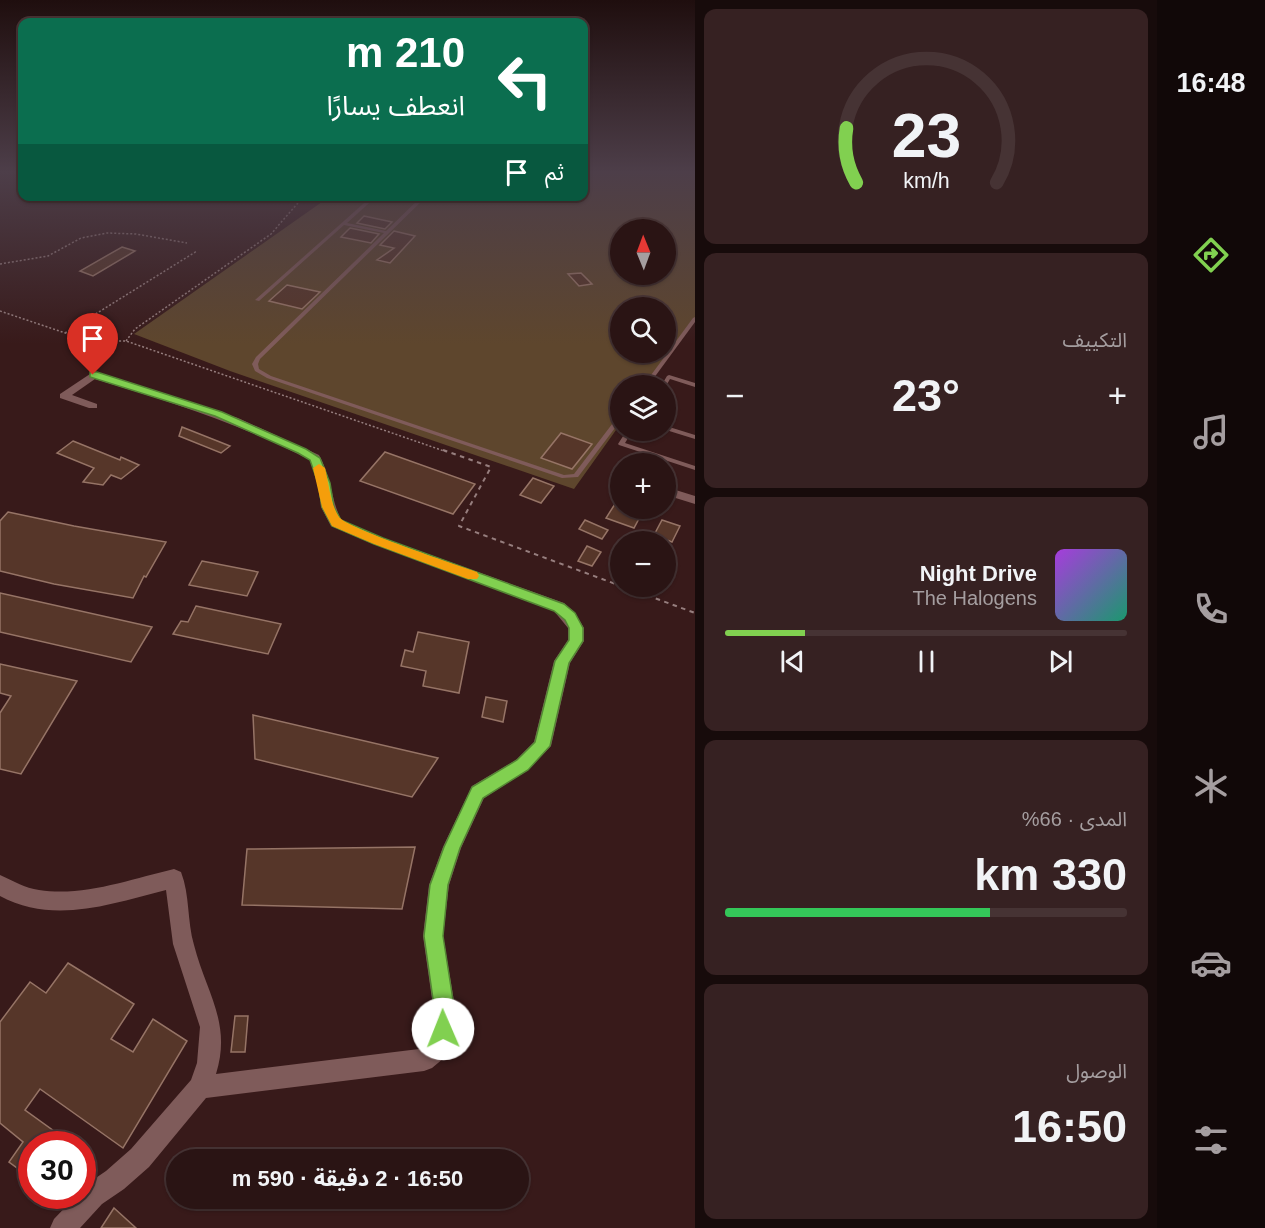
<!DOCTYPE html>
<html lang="ar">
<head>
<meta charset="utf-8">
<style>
  body { margin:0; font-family:Arial,"Noto Sans Arabic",sans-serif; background:#362122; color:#f1f3f6; direction:rtl; height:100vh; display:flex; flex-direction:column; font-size:22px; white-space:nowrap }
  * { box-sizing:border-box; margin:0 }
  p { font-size:20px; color:#a59ea0 }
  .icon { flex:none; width:33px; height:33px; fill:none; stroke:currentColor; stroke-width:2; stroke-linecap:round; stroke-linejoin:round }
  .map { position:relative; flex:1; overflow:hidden; direction:ltr }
  .side { display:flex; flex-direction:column; gap:9px; padding:9px; background:#170b0b; width:462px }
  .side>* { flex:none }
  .guide { position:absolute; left:18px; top:18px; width:570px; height:183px; border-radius:12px; box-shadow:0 2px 4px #0004,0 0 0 2px #463334; direction:rtl; background:#0b6e4f; color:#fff; overflow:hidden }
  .needle { width:39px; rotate:359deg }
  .tools { position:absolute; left:610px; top:219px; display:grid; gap:12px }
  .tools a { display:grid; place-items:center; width:66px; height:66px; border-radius:50%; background:#2a1414; box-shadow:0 2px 4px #0004,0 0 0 2px #463334; font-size:30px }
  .speed { position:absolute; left:18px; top:1131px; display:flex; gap:12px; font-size:30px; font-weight:700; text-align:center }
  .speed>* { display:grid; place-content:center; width:78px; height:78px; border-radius:50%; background:#2a1414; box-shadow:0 2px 4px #0004,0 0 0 2px #463334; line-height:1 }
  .speed .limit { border:9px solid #d22; background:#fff; color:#111 }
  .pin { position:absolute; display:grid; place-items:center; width:51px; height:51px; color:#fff; margin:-62px -26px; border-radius:50% 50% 50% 0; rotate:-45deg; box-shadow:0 0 6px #0007 }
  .pin .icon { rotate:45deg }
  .me { position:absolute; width:66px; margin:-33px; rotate:359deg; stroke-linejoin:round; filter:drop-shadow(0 0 4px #0008) }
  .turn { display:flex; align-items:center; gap:21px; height:126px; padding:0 24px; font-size:27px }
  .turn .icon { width:78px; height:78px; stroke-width:2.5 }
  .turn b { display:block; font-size:42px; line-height:51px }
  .then { display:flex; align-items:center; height:57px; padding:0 24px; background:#0003; gap:12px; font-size:22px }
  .big { font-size:45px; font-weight:700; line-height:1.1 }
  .side .card { flex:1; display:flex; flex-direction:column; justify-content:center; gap:9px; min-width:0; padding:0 21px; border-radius:12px; background:#362122 }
  .side .dial { align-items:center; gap:0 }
  .dial svg { height:156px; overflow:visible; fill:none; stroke:#463334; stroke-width:7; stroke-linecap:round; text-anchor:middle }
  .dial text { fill:#f1f3f6; stroke:none }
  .song { display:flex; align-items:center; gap:18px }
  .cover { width:72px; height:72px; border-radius:9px; background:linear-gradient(135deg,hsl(280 70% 55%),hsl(160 70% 35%)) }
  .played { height:6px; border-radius:3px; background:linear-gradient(90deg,#81d050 20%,#463334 20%) }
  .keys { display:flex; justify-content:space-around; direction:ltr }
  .heat { display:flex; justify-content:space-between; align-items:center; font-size:33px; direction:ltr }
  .charge { height:9px; border-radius:4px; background:linear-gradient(90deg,#34c759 66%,#463334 0) }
  .trip { position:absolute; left:166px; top:1149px; width:363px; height:60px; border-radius:30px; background:#2a1414; box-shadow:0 2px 4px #0004,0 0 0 2px #463334; font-weight:700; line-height:60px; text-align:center; direction:rtl }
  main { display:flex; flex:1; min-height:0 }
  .tab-bar { display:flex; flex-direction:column; width:108px; justify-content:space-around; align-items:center; background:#110808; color:#a59ea0 }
  .tab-bar .icon { width:42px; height:42px }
  .tab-bar .selected { color:#81d050 }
  .tab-bar b { font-size:27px; color:#f1f3f6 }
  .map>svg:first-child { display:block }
  .green { fill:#5e462d; fill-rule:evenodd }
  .building { fill:#563629; stroke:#967466; stroke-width:1.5 }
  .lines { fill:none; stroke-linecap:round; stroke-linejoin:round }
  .path-far1 { stroke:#967e7e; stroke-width:1.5; stroke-dasharray:2 2; stroke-linecap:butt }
  .path { stroke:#967e7e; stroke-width:2; stroke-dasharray:4.5 4.5; stroke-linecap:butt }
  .lane { fill:#7f5b5a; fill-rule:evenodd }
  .street { fill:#7f5b5a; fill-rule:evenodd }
  .route { fill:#81d050; stroke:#548734; stroke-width:1.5 }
  .slow { fill:#f59e0b }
</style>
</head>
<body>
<main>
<nav class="tab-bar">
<b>16:48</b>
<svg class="icon selected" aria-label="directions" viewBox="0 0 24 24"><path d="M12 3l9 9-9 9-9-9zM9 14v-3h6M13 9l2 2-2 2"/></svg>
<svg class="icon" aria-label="music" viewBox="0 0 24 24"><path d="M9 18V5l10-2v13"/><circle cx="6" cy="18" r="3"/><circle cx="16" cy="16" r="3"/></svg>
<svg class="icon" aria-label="phone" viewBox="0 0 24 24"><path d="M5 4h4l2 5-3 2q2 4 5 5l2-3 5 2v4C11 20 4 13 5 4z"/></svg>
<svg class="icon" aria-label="climate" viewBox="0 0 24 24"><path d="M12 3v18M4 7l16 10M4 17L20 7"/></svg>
<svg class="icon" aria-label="car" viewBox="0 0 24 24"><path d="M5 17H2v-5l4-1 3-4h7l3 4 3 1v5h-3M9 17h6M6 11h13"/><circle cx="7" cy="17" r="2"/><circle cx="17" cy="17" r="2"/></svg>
<svg class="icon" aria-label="filters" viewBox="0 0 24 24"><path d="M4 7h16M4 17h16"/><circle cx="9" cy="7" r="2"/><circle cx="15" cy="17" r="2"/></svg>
</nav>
<section class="side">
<div class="card dial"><svg viewBox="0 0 100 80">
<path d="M14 69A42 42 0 1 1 86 69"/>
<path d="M14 69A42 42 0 0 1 9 41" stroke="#81d050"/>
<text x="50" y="56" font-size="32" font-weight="700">23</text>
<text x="50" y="72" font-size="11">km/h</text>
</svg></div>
<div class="card"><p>التكييف</p>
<div class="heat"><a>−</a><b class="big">23°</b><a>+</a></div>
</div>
<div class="card">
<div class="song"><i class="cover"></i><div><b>Night Drive</b><p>The Halogens</p></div></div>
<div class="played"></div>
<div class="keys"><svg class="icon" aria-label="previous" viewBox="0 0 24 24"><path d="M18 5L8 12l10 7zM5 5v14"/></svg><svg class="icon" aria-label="pause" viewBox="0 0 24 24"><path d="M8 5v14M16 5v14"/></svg><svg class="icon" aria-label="next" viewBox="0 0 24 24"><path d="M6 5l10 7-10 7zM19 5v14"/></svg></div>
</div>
<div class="card"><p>المدى · 66%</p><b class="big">330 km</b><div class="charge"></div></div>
<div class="card"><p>الوصول</p><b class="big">16:50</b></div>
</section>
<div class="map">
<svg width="695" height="1228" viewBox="0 0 695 1228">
  <rect width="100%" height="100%" fill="#381a1a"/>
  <path class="green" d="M584,172H695V319L647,385L621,386V423L574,489L230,371L134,334L329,197L584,196ZM621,230H666V274H621ZM621,308H666V352H621Z"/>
  <g class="building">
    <path d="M364,216L392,222L385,229L357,223Z"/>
    <path d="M350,228L379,234L371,243L341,237Z"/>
    <path d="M394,231L415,236L390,263L377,260L394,248L380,245Z"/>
    <path d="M122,247L135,251L93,276L80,271Z"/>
    <path d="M581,273L592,284L579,286L568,274Z"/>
    <path d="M287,285L320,292L302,309L269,301Z"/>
    <path d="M182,427L230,446L221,453L179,436Z"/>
    <path d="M561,433L592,444L572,469L541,458Z"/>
    <path d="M73,441L120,460L121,457L139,465L121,479L111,475L103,485L83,482L94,468L57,453Z"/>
    <path d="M385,452L475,484L453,514L360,481Z"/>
    <path d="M533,478L554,486L541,503L520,495Z"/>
    <path d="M615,504L621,506V508L642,513L634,528L606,518Z"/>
    <path d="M8,512L74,526L166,542L146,577L144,576L133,598L54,584L0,571V521Z"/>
    <path d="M585,520L608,530L602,539L579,529Z"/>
    <path d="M662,520L680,526L672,542L654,535Z"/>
    <path d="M587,546L601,552L592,566L578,561Z"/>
    <path d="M202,561L258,572L247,596L189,585Z"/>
    <path d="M0,593L152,627L131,662L0,632Z"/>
    <path d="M196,606L281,624L268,654L173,634L181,621L188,622Z"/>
    <path d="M418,632L469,642L459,693L423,686L426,671L401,666L405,650L413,652Z"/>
    <path d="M0,664L77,681L21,774L0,769V713L11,696L0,693Z"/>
    <path d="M486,697L507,701L503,722L482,717Z"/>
    <path d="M253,715L438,758L412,797L255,759Z"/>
    <path d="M415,847L402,909L242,905L247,849Z"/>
    <path d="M68,963L134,1004L111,1039L133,1052L153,1019L187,1041L123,1148L40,1089L25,1110L72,1144H32V1179L9,1162L23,1142L0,1123V1022L30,982L46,993Z"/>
    <path d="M235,1016H248L245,1052H231Z"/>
    <path d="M114,1208L136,1228H101Z"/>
  </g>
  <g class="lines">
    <g class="path-far1">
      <path d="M0,264L48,256L81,238L107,233L136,234L187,243"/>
      <path d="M0,311L89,341H126L447,452"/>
      <path d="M65,333L197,251"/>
      <path d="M126,341L135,329L271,234L304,196"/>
    </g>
    <g class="path">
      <path d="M443,450L491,467L459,526L621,586"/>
      <path d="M622,586L695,613"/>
    </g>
    <g class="lane">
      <path d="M372,196H377L347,223L386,231L422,196H427L260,359L258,364L259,369L271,376L564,475L574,474L619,415L621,414V420L578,477L562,478L267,378L255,371L252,364L256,357L384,233L344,225L259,301L255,300Z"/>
      <path d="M695,317V322L648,386H643L693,318Z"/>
      <path d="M669,375L695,383V387L670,379L666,386H661L667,376Z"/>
      <path d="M666,426L695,435V439L666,430Z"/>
      <path d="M627,430H633L625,443L695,466V470L619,445L618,444Z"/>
    </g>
    <g class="street">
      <path d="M93,372L238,418L319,455C331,476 331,499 341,520L383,538L564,603L575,613L584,628V641L570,663L551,746L528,770L484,798L461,848L449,885L443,936L456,1013L453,1045L450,1053L432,1068L424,1071L206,1098L149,1167L124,1189L102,1204L80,1228H50L54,1219L76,1196H82L84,1186L106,1171L131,1149L191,1080L197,1063L200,1027L173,944L166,890C110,904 54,925 0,896V875C13,881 25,888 39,890C84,897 131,879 174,869L181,872C190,895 187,921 194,945C206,992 232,1023 216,1074L419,1049L431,1039L434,1013L423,936L429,885L443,847L472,786L516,760L534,742L554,661L568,640V628L554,611L373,544L331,526L321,507L318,483L310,460C241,424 168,401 95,379L72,395L97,404V408H89L60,398V394Z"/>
      <path d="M621,472V481L613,476L615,473Z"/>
      <path d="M666,487L695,496V504L666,495Z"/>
    </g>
  </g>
  <linearGradient id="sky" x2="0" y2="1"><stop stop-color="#1f0e0e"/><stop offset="0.5" stop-color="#4d3e49"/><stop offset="1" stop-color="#4d3e49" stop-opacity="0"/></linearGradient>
  <rect width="695" height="344" fill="url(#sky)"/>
  <path class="route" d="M90,372H97L222,412L306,449L320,458L330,483L334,507L341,520L383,538L564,604L575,613L583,628V641L569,663L550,746L528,770L483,798L460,848L448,885L443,936L455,1013L450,1036L443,1039L436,1036L433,1029L435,1013L424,936L430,885L444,847L472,787L517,760L535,742L555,661L569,640V628L565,620L554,611L374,544L332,526L322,507L318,483L310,460L298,453L215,416L90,377Z"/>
  <path class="slow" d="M319,464L325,468C329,484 330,503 339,517C346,528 457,565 477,572L479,576L477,579H468L374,544L332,526L322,507L313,468Z"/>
</svg>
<div class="tools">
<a><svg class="needle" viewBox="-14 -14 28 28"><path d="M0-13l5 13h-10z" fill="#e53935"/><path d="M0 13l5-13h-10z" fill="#a59ea0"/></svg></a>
<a><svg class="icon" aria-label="search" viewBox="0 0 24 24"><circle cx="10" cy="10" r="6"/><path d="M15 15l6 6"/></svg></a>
<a><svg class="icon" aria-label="layers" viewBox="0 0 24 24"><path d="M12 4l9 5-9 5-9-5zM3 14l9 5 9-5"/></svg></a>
<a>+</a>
<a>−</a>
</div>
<div class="speed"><div class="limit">30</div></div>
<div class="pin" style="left:93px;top:375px;background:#d93025"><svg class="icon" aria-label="arrive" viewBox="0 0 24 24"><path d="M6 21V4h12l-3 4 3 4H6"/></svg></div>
<svg class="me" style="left:443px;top:1029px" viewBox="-20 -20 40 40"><circle r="19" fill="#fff"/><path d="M0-13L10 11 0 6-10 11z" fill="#81d050"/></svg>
<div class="trip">16:50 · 2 دقيقة · 590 m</div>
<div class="guide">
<div class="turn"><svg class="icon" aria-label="left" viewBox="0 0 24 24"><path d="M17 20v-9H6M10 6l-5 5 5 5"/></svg><div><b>210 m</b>انعطف يسارًا</div></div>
<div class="then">ثم<svg class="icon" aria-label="arrive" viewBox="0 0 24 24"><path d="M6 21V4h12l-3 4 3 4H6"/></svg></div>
</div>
</div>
</main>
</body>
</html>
